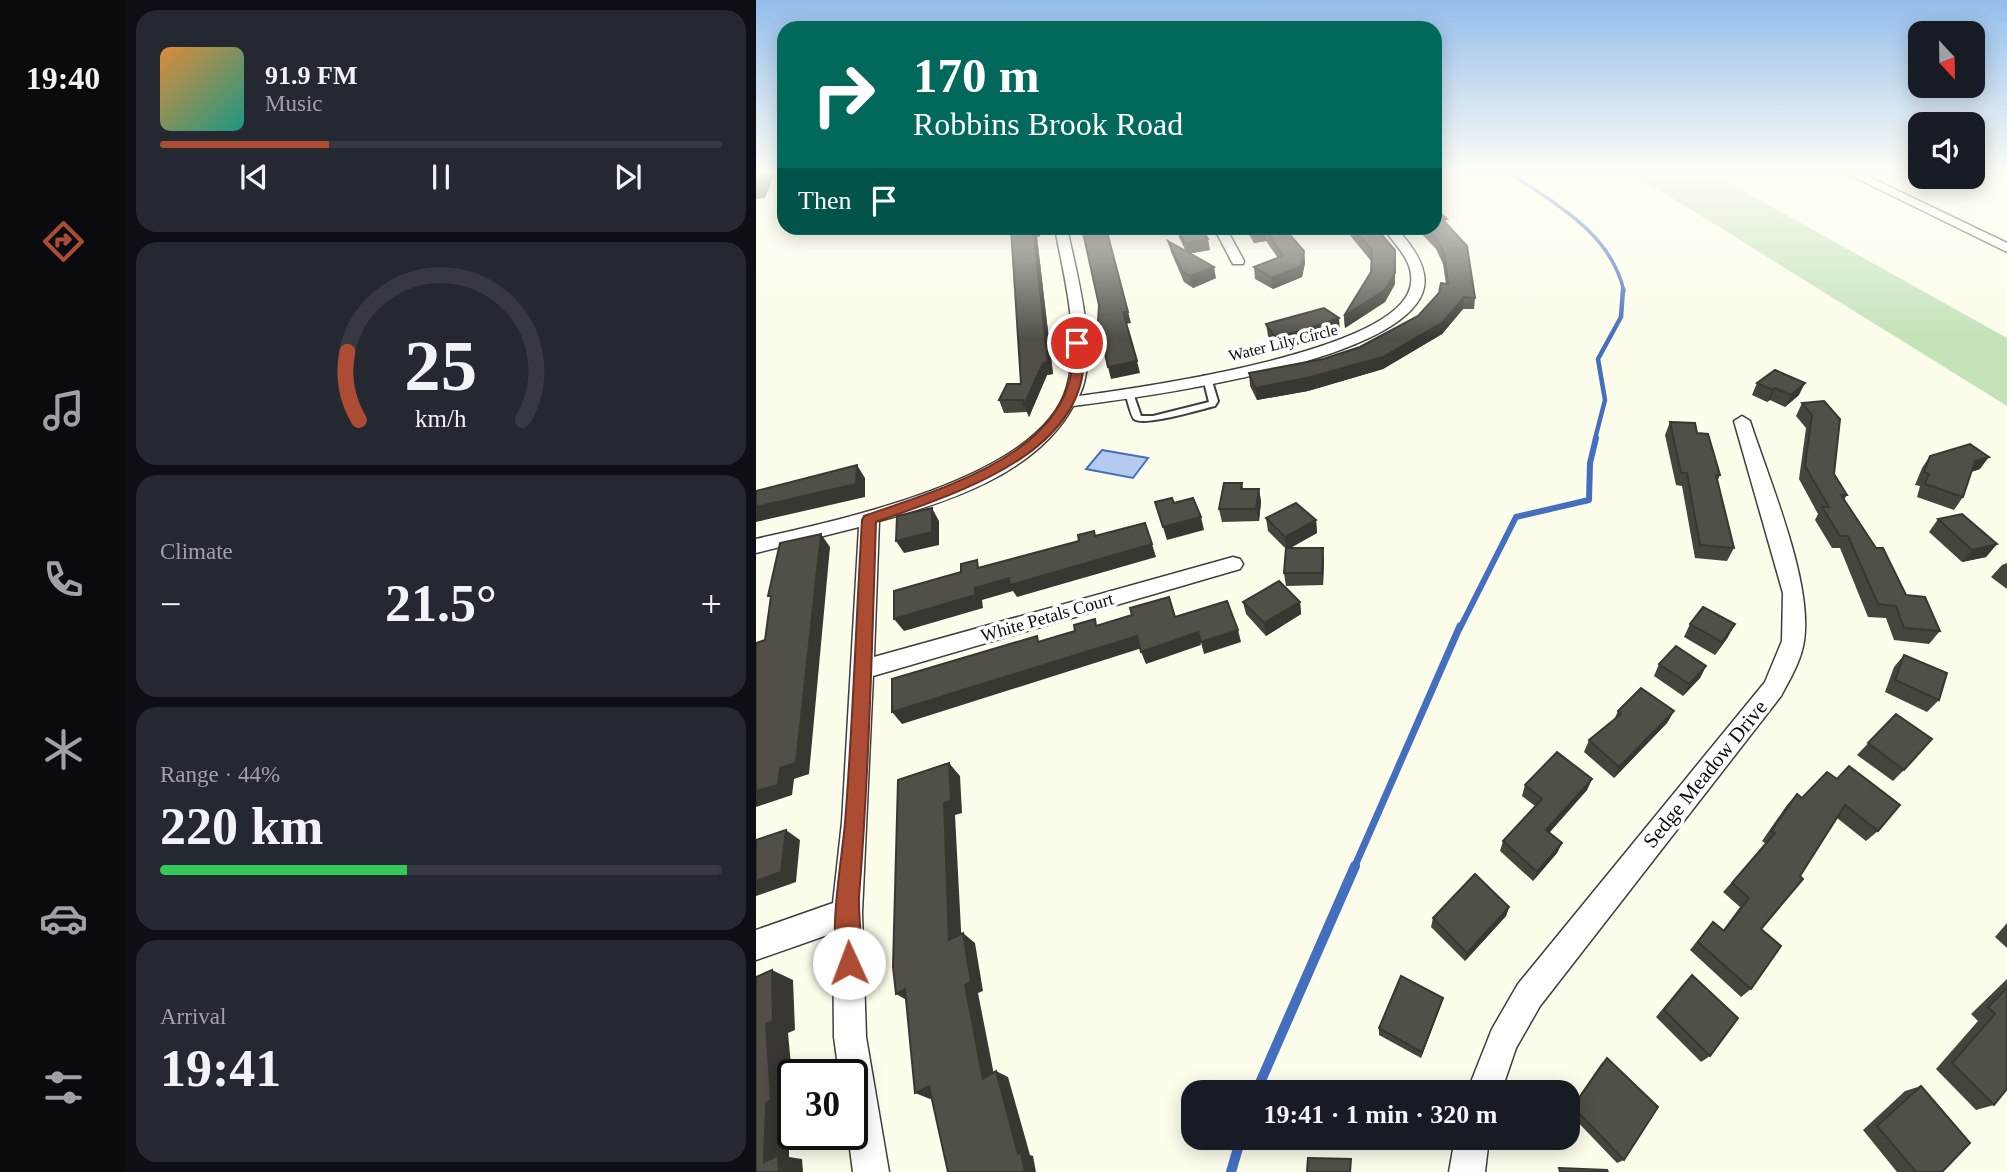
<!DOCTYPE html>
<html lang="en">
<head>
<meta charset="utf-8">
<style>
  body { margin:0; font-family:Georgia,serif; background:#242831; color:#f1f3f6; height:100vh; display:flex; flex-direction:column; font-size:26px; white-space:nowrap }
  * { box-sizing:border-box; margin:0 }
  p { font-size:23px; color:#9ea1a6 }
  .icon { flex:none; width:38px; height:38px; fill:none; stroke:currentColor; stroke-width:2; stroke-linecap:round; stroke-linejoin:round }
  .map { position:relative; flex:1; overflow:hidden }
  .side { display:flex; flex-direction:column; gap:10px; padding:10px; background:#0d0f14; width:630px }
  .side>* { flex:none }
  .hud { position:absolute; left:21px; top:21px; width:665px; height:214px; border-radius:21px; box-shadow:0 4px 18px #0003; background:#00695c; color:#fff; overflow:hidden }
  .needle { width:46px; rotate:158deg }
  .fabs { position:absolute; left:1152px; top:21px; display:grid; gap:14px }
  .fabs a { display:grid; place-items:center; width:77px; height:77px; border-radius:14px; background:#171b24; box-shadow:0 4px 18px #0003; font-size:35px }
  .speed { position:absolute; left:21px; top:1059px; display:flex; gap:14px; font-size:35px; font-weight:700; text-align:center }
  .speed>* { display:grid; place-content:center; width:91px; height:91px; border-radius:50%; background:#171b24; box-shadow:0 4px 18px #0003; line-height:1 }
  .speed .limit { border:4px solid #111; border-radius:10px; background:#fff; color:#111 }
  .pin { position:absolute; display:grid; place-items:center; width:60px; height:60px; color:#fff; margin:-30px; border:4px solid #fff; border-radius:50%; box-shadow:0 2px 7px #0007 }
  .me { position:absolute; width:77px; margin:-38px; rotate:358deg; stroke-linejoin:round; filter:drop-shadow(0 0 5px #0008) }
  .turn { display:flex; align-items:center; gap:24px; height:147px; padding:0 21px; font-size:32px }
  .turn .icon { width:91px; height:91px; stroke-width:2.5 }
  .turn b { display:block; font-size:49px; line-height:60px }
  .then { display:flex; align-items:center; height:66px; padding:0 21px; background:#0003; gap:14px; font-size:26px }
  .big { font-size:52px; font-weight:700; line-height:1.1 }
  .side .card { flex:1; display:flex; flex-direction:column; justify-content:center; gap:10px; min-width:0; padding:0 24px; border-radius:21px; background:#242831 }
  .side .dial { align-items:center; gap:0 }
  .dial svg { height:182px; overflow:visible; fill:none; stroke:#363941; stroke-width:7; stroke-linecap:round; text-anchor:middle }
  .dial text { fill:#f1f3f6; stroke:none }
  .song { display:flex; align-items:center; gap:21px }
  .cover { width:84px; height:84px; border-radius:10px; background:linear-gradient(135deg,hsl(30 70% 55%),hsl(170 70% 35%)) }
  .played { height:7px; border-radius:4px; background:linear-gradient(90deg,#ab4c33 30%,#363941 30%) }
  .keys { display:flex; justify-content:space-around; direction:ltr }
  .heat { display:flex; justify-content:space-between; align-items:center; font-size:38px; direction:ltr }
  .charge { height:10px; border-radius:5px; background:linear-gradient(90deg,#34c759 44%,#363941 0) }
  .trip { position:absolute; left:425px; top:1080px; width:399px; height:70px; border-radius:21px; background:#171b24; box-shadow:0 4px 18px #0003; font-weight:700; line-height:70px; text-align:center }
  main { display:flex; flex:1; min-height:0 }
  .tab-bar { display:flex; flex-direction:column; width:126px; justify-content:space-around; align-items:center; background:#090b0e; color:#9ea1a6 }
  .tab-bar .icon { width:49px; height:49px }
  .tab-bar .active { color:#ab4c33 }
  .tab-bar b { font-size:32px; color:#f1f3f6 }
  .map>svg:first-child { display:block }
  .green { fill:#c4e3b9 }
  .water { fill:#b5caef; stroke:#446ebe; stroke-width:2 }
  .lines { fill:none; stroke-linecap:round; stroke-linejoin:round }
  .stream-far4 { stroke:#446ebe; stroke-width:3.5 }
  .stream-far3 { stroke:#446ebe; stroke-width:4.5 }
  .stream-far2 { stroke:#446ebe; stroke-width:6 }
  .stream-far1 { stroke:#446ebe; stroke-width:7 }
  .stream { stroke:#446ebe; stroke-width:10 }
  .lane-casing { stroke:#3e3e3e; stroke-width:4 }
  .street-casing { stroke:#3e3e3e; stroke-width:3 }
  .lane { fill:#fff; fill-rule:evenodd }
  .street { fill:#fff; fill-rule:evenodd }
  .wall { fill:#47443e }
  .shaded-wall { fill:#393732 }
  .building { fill:#524f48; stroke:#393732; stroke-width:2 }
  .route { fill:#ab4c33; stroke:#6f3121; stroke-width:2 }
  .labels { text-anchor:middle; stroke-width:7; stroke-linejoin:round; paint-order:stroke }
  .far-street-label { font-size:16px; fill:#0b0b0b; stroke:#fff }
  .street-label { font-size:18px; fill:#0b0b0b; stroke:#fff }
  .near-street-label { font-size:21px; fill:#0b0b0b; stroke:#fff }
</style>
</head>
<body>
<main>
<nav class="tab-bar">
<b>19:40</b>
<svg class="icon active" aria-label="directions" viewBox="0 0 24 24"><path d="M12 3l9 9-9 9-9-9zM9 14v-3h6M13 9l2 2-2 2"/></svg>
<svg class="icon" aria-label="music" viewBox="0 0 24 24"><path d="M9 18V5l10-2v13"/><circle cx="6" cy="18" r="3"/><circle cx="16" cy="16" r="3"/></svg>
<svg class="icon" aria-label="phone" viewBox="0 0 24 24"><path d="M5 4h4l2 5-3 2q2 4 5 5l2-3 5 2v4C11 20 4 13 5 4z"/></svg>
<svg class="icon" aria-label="climate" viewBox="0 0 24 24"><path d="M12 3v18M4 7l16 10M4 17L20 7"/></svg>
<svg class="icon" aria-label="car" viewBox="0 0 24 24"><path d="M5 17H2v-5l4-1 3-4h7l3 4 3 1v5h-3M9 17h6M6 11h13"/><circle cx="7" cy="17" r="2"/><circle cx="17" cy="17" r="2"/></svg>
<svg class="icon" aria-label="filters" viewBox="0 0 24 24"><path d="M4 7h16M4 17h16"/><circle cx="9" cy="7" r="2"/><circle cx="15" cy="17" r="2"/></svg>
</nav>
<section class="side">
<div class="card">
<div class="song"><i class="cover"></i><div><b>91.9 FM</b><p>Music</p></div></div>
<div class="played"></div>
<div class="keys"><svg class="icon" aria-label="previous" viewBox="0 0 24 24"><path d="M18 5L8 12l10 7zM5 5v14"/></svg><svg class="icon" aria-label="pause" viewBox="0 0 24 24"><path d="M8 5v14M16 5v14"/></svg><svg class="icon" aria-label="next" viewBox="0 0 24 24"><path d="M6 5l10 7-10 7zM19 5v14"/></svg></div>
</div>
<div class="card dial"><svg viewBox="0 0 100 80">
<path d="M14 69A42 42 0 1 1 86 69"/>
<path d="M14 69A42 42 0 0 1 9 39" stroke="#ab4c33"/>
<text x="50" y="56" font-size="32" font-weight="700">25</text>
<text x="50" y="72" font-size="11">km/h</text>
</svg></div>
<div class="card"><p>Climate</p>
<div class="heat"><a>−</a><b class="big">21.5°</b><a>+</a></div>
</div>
<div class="card"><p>Range · 44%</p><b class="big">220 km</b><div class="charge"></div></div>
<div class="card"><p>Arrival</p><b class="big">19:41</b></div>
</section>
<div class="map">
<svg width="1251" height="1172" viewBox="0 0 1251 1172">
  <rect width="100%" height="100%" fill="#fcfdeb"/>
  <path class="green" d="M876,173H955L1251,338V406Z"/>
  <path class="water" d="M346,450L392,458L377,478L330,469Z"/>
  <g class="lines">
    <path class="stream-far4" d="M754,173C800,205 854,232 868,291"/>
    <path class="stream-far3" d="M839,439L849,400L842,359L865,317L867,289"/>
    <path class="stream-far2" d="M704,628L760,517L833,500L834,463L840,438"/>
    <path class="stream-far1" d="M598,868L704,626"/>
    <g class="stream">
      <path d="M500,1092L599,866"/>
      <path d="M475,1172L485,1138"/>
    </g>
    <g class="lane-casing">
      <path id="lane" d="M448,376H454L455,378L462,401L459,406C446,409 387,427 378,419C375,416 371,398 369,393L370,391H376L377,393L385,416H397L453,402L447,378Z"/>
    </g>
    <g class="street-casing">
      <g id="street">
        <path d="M1090,173H1105L1251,243V252Z"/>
        <path d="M299,228H311C320,271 344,356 323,396C381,388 649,352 655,283C658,260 638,245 628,228H640C655,244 676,270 666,294C637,364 388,397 317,406C281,473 192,502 123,521L118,657L477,557L484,559L487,564L484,569L117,676L106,913L110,1037L133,1172H97L92,1134H96V1074H83L78,1037L77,933L0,960V930L77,903L86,822L103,527L0,553V539C82,520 285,479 311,387C325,337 308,278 299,228Z"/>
        <path d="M458,228H470L488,261L487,264H477Z"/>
        <path d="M986,416L994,421C1013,480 1057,582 1048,641C1045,661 1034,679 1025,696L784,1006L760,1048L745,1092H711L736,1029L762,984L1009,682L1026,641L1027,593L978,421Z"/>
        <path d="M699,1138H733L729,1172H693Z"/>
      </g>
    </g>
    <use href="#lane" class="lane"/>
    <use href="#street" class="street"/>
  </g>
  <g class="wall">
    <path d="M691,224L719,298L718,309H707L686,334L627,369L552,391L501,400L494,386L493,373L567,359L604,347L662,316L683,293L690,284L687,264L680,249L660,228H679Z"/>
    <path d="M255,228L284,236L281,237L297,374L291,375L273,417L271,412L248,413L243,400L265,384Z"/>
    <path d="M419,228H446L454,250L435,253L460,278L437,288L428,282L415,252L412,241L429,250Z"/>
    <path d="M489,228H528L548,251L549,263L546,277L517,289L499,279L498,267L522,258L510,241L498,243Z"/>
    <path d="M588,228H620L639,284L629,302L589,328L588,316L615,272V261Z"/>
    <path d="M510,324L584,330L553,342L520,349L512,336Z"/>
    <path d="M1001,383L1043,395L1029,407L1014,400L1011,402L996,395Z"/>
    <path d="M1068,401L1078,474L1091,495L1088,500L1150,595L1184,631L1173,644L1138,640L1130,618L1112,617L1084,548H1076L1059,520L1062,514L1043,479L1050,428L1040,416L1046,403Z"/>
    <path d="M914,422L941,433L964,475L961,482L978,548L971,561L939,558L926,486L920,485L909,435Z"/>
    <path d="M1174,456L1224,469L1215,472L1207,497L1198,510L1161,497L1164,486L1159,485L1166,468Z"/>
    <path d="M486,483L487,489H503L505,502L503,521L466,522L463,509Z"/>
    <path d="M510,518L560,520L561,533L533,548L568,560L567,585L530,586L528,573L530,549L512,531Z"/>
    <path d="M1182,519L1241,544L1230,557L1206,562L1173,532Z"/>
    <path d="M1251,563V589L1235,577L1246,565Z"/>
    <path d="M487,602H544L545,614L510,636L490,614Z"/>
    <path d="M934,624L972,637L959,655L928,637Z"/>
    <path d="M1148,655L1183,700L1171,712L1129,692L1138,667Z"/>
    <path d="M903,664L950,666L944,678L927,696L898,676Z"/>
    <path d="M862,711H918L911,723L858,778L828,752L833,740L858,720Z"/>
    <path d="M1140,714L1148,770L1137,781L1101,755Z"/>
    <path d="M1071,772L1122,831L1110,841L1081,818L1005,929L995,989L985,997L934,950L949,931L957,922L967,930L984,907L967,892L1010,844L1006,841L1031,805L1041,794L1046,798Z"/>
    <path d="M836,779L831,790L793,833L806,843L801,853L777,881L744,851L747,841L779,806L766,796L769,785Z"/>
    <path d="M753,907L750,916L709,961L675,927L677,918Z"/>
    <path d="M1251,923V948L1239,937Z"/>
    <path d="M936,975L954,1056L945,1062L900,1017L928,983Z"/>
    <path d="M1251,979V1089L1238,1105L1220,1110L1180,1069L1222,1021L1215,1014Z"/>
    <path d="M687,998L685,1005L665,1058L623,1035V1028Z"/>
    <path d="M851,1058L868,1160L861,1163L812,1112L845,1064Z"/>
    <path d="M1165,1086L1186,1172H1141L1107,1130L1149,1091Z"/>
  </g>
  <g class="shaded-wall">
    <path d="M9,173H19L9,198L0,199V188Z"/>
    <path d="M277,228H283L284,236L281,237L297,374L291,375L273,417L268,405L287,363Z"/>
    <path d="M350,228L375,323L370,324L367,312Z"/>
    <path d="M509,230L510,241L498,243L496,232Z"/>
    <path d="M452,239L454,250L431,254L429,243Z"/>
    <path d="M548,251L549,263L546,277L517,289L516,278Z"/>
    <path d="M458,267L460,278L437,288L434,276Z"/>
    <path d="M639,273V284L629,302L589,328L588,316Z"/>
    <path d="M708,297L707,309L686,334L627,369L552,391L501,400L499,388L551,378Z"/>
    <path d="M583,318L584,330L553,342L520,349L519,337Z"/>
    <path d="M381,361L384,373L355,379L352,367Z"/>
    <path d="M1049,383L1043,395L1029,407L1035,395Z"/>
    <path d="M1019,388L1014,400L1011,402L1017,390Z"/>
    <path d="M1233,457L1224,469L1209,474L1219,461Z"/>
    <path d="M101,465L109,478V497L0,522V507Z"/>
    <path d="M503,489L505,502L503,521L500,509Z"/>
    <path d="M176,508L183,521V545L148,553L140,541Z"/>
    <path d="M445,517L448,530L411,540L407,527Z"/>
    <path d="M560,520L561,533L531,550L529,537Z"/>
    <path d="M65,534L74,547L53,774L38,779L36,795L0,807V791Z"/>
    <path d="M396,544L400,557L261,597L257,591L226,600L227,608L148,631L138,619L219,588L253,578Z"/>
    <path d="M1241,544L1230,557L1206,562L1216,550Z"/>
    <path d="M567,548L568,560L567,585L566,573Z"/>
    <path d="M544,602L545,614L510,636L508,623Z"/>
    <path d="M979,624L972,637L959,655L966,642Z"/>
    <path d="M482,630L485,642L448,654L445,642Z"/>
    <path d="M442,632L445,645L390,664L385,652Z"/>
    <path d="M381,636L386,648L146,724L136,712Z"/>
    <path d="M950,666L944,678L927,696L933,684Z"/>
    <path d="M918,711L911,723L858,778L863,767Z"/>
    <path d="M193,763L204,776L206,813L199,815L206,949L193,940L188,803Z"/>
    <path d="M836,779L831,790L786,841L790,830Z"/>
    <path d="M30,830L44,840L40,882L0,896V881Z"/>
    <path d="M806,843L801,853L777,881L781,872Z"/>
    <path d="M753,907L750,916L709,961L711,953Z"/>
    <path d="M207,933L219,943L227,991L222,993L240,1085L227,1079L209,985Z"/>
    <path d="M16,970L37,980L39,1030L32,1033L37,1086V1107L33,1110V1157L46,1159L47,1172H23L8,1162L10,1024Z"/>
    <path d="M149,989L154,1002L140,994Z"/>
    <path d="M687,998L685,1005L665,1058L666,1052Z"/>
    <path d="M240,1071L252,1077L274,1155L277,1156L280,1172H269L262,1154Z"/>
    <path d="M173,1086L187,1092L174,1099L159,1093Z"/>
  </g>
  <g class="building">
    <path d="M0,173H9L3,187L0,188Z"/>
    <path d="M679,208L691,219L687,220L711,246L719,298L708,297L687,322L627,357L551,378L499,388L493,373L567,359L604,347L662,316L683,293L685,283L692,284L688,252L680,238L670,228H679Z"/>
    <path d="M255,228H277L292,362L287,363L268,405L267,400H243L251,384H265Z"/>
    <path d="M326,228H350L372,312H367L381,361L352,367L342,322L343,305Z"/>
    <path d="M422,228H446L452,239L429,243Z"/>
    <path d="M494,228H528L548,251L545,266L516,278L498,267L527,256L509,230L496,232Z"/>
    <path d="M597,228H620L639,250V273L629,290L588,316L615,272L616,250Z"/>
    <path d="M412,241L458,267L434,276L426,271Z"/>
    <path d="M568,308L583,318L552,329L519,337L510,324Z"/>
    <path d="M1019,370L1049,383L1035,395L1019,388L1017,390L1001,383Z"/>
    <path d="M1068,401L1084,419L1078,474L1091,495H1085L1120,548H1127L1150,595L1169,597L1184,631L1148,628L1140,606L1122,604L1092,536H1084L1066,507H1073L1049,466L1056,415L1046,403Z"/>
    <path d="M914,422L939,423L941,433L952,434L964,475H960L978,548L944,545L931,473H925Z"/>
    <path d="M1214,444L1233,457L1219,461L1207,497L1169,484L1173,474L1168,472L1174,456Z"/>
    <path d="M101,465L100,484L0,507V491Z"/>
    <path d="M468,483H486L485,489H503L500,509H463Z"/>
    <path d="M416,498L418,503L437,498L445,517L407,527L399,502Z"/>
    <path d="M540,503L560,520L529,537L510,518Z"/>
    <path d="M176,508V532L140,541L141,516Z"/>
    <path d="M1206,514L1241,544L1216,550L1182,519Z"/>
    <path d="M389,523L396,544L254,585L253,578L219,588V595L138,619V591L205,572V564L221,560L222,568L323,541L322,535L338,531L339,536Z"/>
    <path d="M65,534L40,763L24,768L22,785L0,791V643L9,640L15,596H12L24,543Z"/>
    <path d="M530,548H567L566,573H528Z"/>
    <path d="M523,581L544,602L508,623L487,602Z"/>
    <path d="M413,597L419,617L471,601L482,630L445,642L442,632L385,652L381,636L136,712V679L281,636L282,642L319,631L318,625L339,619L340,626L376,615L374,608Z"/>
    <path d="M947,607L979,624L966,642L934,624Z"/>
    <path d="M920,646L950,666L933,684L903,664Z"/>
    <path d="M1148,655L1191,673L1183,700L1139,680Z"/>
    <path d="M885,688L918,711L863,767L833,740L865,714L862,711Z"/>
    <path d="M1140,714L1176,739L1148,770L1112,743Z"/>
    <path d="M801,752L836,779L790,830L806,843L781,872L747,841L786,799L769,785Z"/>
    <path d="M193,763L195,801L188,803L193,940L207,933L215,982L209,985L227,1079L240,1071L262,1154L265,1152L269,1172H192L173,1086L159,1093L149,989L140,994L137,967L142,780Z"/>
    <path d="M1093,766L1144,805L1122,831L1089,805L1044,876L1047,879L1005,929L1025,946L995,989L942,942L957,922L968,931L993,898L976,883L1019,833L1015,831L1041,794L1046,798L1071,772L1081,779Z"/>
    <path d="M30,830L25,872L0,881V840Z"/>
    <path d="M719,874L753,907L711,953L677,918Z"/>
    <path d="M16,970L17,1021L10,1024L15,1100L10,1103L8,1162L22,1155L23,1172H0V977Z"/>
    <path d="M936,975L982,1018L954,1056L908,1010Z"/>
    <path d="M645,976L687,998L666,1052L623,1028Z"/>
    <path d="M1251,988V1089L1238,1105L1196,1063L1239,1014L1232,1007Z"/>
    <path d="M851,1058L902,1107L868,1160L817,1107Z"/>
    <path d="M1165,1086L1214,1143L1186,1172H1160L1121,1126Z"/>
    <path d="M552,1158L595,1159L594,1172H551Z"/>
    <path d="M803,1168L851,1170L852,1172H804Z"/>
  </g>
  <linearGradient id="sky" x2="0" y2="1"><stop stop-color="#93bdeb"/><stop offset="0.51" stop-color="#fefef6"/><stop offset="1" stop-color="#fefef6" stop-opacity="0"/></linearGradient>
  <rect width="1251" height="338" fill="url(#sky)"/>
  <path class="route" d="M321,339L327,343C341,452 200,493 120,522C116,647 113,772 103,897C102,920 109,950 101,971L93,974L84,971C71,938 86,860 89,823C97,722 100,621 106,520L108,516C187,488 328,450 316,343Z"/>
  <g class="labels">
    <g class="far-street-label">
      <text transform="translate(527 342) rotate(-14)" y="6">Water Lily Circle</text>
    </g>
    <g class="street-label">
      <text transform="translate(291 617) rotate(-16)" y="6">White Petals Court</text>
    </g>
    <g class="near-street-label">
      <text transform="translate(949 774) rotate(-51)" y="7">Sedge Meadow Drive</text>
    </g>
  </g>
</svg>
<div class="fabs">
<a><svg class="needle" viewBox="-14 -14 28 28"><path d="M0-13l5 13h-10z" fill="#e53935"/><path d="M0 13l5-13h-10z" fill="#9ea1a6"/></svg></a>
<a><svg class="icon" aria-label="sound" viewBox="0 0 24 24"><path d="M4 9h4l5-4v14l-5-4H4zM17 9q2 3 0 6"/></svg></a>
</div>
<div class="speed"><div class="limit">30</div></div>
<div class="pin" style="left:321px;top:343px;background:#d93025"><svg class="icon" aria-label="arrive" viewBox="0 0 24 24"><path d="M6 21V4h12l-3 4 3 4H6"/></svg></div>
<svg class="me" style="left:93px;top:963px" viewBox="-20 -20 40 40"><circle r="19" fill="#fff"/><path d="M0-13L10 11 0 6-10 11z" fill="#ab4c33"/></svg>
<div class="trip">19:41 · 1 min · 320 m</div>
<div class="hud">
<div class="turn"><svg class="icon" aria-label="right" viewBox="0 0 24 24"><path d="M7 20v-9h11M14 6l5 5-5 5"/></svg><div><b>170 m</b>Robbins Brook Road</div></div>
<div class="then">Then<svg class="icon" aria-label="arrive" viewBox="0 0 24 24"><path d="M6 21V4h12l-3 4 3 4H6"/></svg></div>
</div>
</div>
</main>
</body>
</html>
